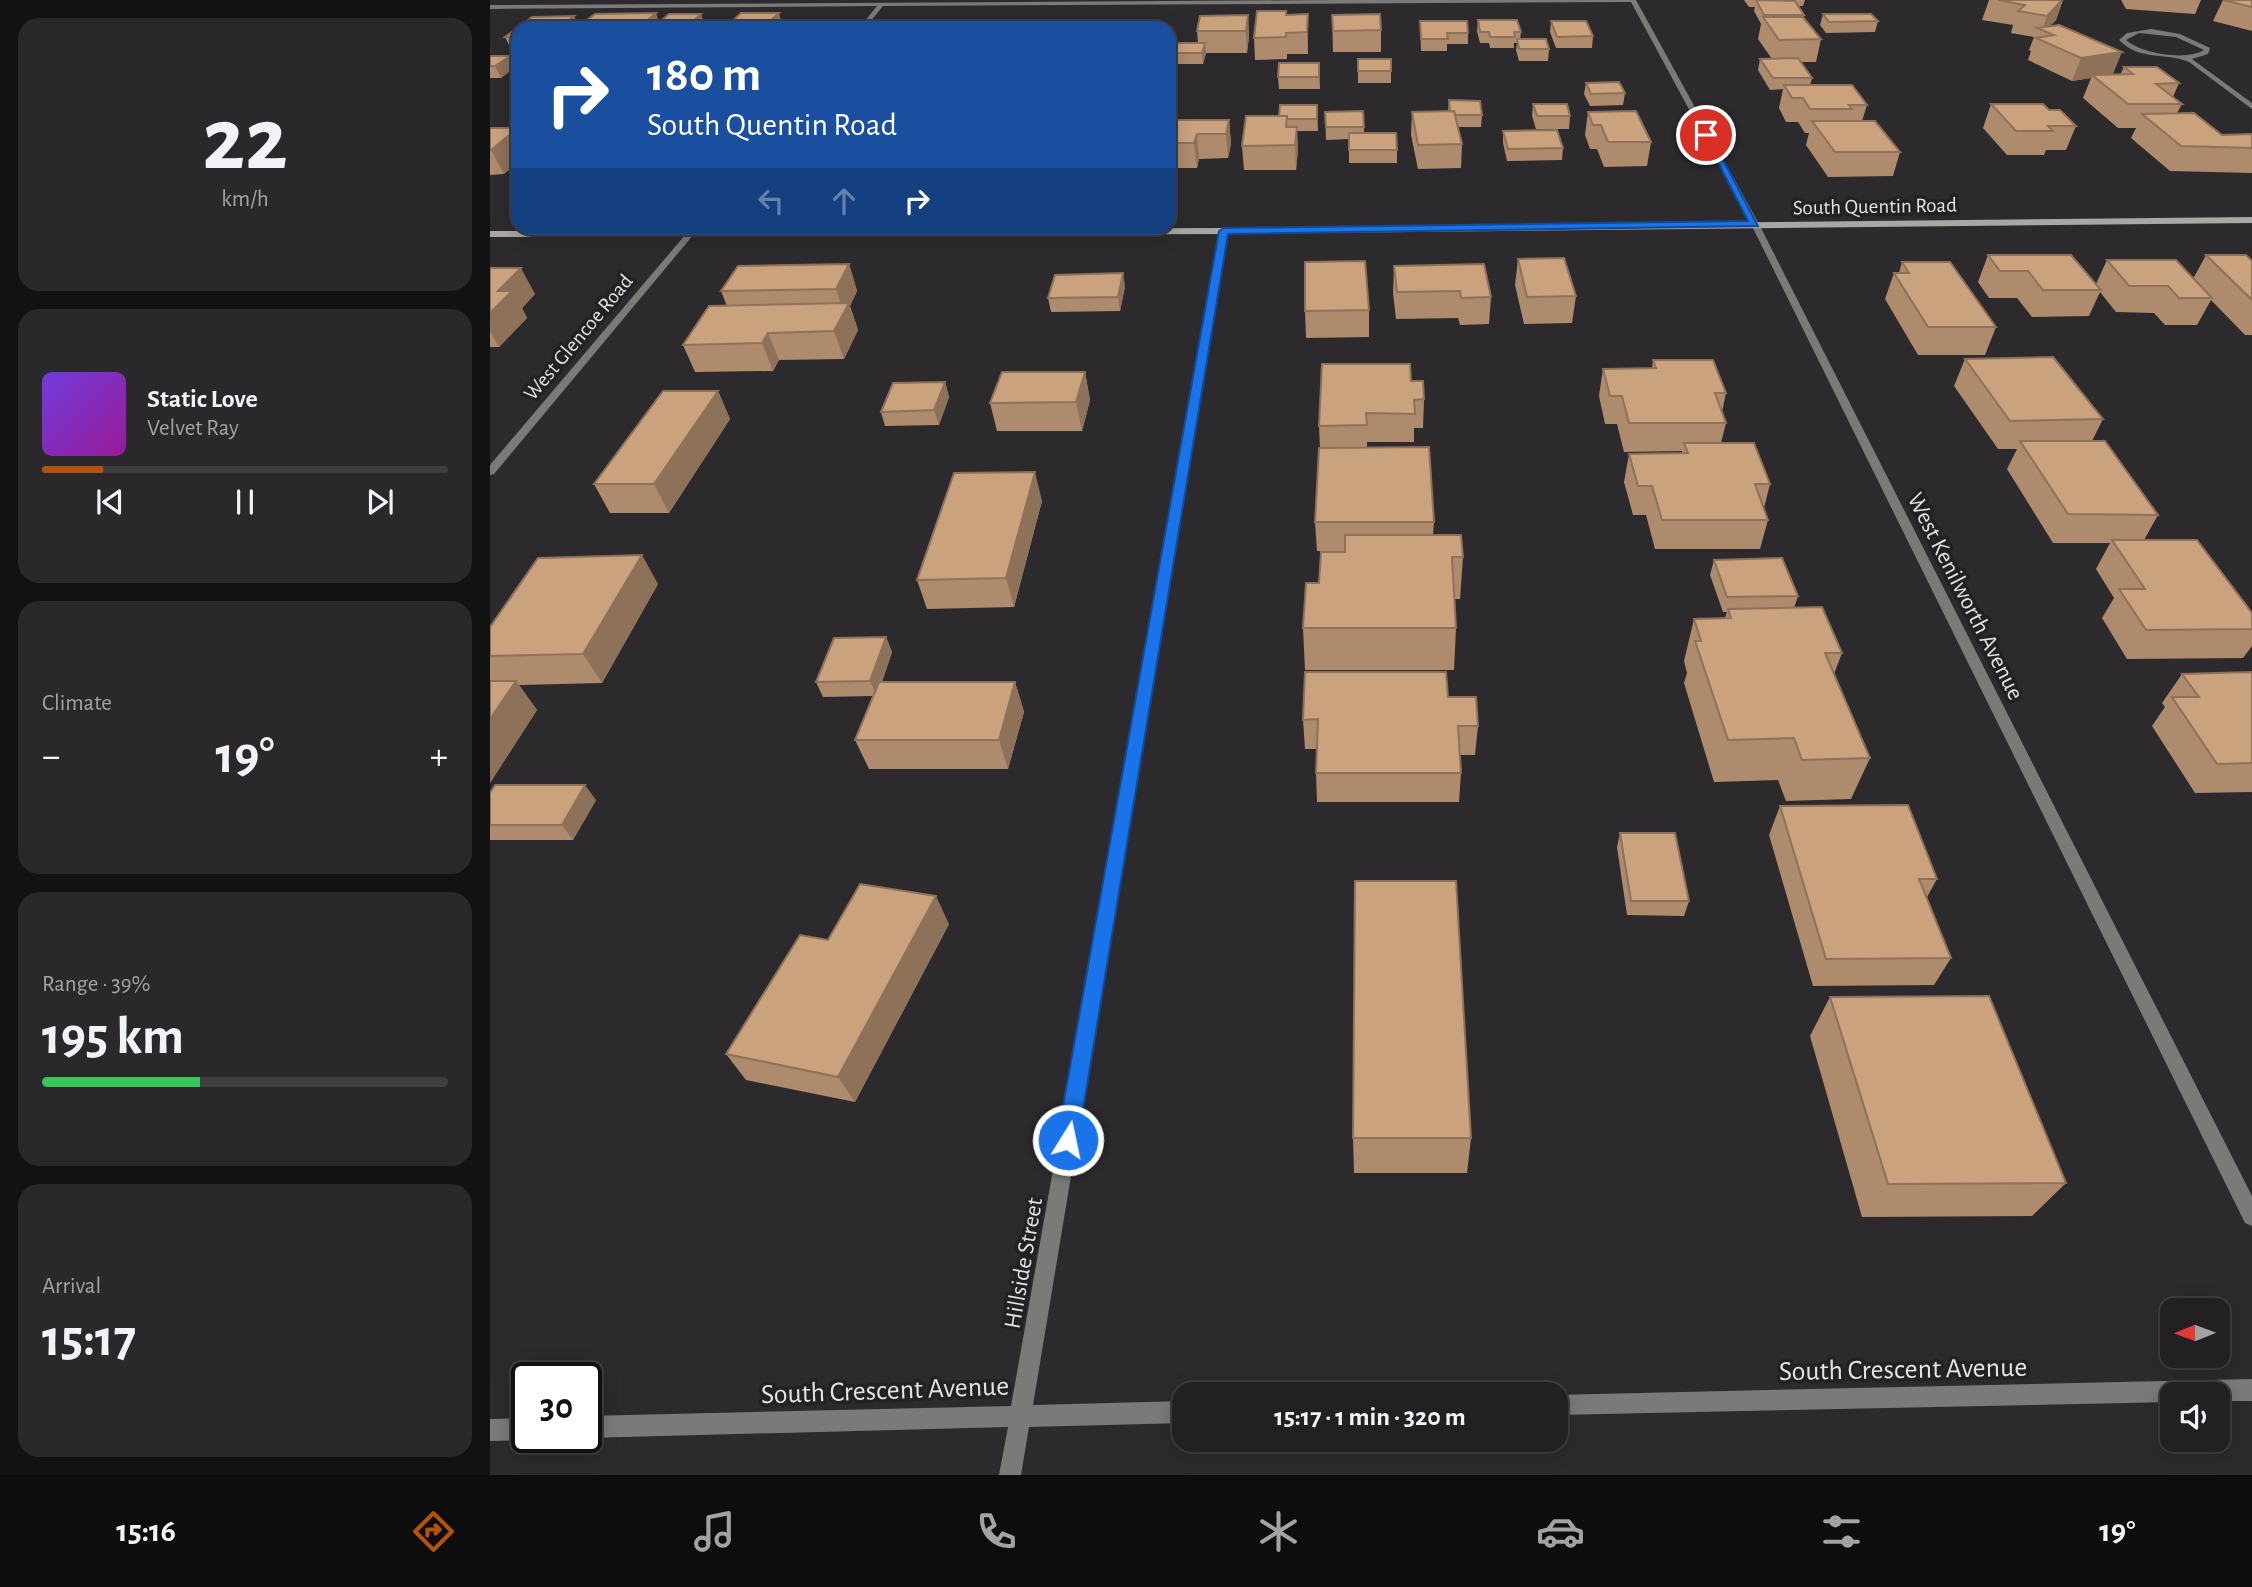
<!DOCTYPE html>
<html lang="en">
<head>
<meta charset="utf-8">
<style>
  body { margin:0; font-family:"Alegreya Sans",sans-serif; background:#2a282a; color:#f1f3f6; height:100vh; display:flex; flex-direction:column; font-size:26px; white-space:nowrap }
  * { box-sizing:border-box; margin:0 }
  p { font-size:23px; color:#a2a3a5 }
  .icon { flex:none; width:38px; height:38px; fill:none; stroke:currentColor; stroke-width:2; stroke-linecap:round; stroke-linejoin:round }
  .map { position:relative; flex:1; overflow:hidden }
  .drawer { display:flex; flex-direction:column; gap:18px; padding:18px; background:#131213; width:490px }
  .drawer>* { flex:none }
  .banner { position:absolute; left:21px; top:21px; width:665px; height:214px; border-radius:21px; box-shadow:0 4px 18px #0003,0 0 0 2px #3f3e40; background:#1a4fa0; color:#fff; overflow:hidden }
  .needle { width:46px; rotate:269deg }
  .tools { position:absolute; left:1670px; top:1298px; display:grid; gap:14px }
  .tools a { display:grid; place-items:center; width:70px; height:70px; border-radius:14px; background:#222022; box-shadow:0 4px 18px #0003,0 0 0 2px #3f3e40; font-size:35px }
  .speed { position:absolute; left:21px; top:1362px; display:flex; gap:14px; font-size:35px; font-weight:700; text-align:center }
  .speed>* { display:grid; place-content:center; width:91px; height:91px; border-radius:50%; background:#222022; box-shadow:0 4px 18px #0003,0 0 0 2px #3f3e40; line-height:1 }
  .speed .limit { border:4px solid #111; border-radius:10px; background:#fff; color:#111 }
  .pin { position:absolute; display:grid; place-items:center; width:60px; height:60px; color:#fff; margin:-30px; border:4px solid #fff; border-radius:50%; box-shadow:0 2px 7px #0007 }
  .me { position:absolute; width:77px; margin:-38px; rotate:10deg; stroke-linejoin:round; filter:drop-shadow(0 0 5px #0008) }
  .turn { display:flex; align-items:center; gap:24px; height:147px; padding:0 21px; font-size:32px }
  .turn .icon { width:91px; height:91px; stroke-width:2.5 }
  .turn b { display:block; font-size:49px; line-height:60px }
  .lanes { display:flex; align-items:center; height:66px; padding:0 21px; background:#0003; justify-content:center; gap:35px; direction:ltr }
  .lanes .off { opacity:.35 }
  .big { font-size:52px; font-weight:700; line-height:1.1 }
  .drawer .tile { flex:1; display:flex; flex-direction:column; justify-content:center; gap:10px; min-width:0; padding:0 24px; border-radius:21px; background:#2a282a }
  .drawer .dial { align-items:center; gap:0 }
  .dial b { font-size:91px; line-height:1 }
  .song { display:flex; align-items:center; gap:21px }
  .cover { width:84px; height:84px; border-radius:10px; background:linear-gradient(135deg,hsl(260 70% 55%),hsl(300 70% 35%)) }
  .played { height:7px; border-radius:4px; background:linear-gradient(90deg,#b45309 15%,#3f3e40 15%) }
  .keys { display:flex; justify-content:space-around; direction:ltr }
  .heat { display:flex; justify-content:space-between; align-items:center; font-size:38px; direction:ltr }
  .charge { height:10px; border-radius:5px; background:linear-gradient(90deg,#34c759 39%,#3f3e40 0) }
  .trip { position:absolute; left:682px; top:1382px; width:396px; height:70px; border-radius:21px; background:#222022; box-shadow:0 4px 18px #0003,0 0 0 2px #3f3e40; font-weight:700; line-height:70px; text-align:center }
  .dock { display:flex; height:112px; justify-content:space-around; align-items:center; background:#0e0d0e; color:#a2a3a5 }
  .dock .icon { width:49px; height:49px }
  .dock .current { color:#b45309 }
  .dock b { font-size:32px; color:#f1f3f6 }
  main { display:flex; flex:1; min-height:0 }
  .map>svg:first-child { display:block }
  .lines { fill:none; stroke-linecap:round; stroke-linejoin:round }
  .minor { fill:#7a7a78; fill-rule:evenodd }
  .secondary { fill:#a7a7a4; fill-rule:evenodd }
  .wall { fill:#ae8b6c }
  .shaded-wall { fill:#8d7158 }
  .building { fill:#caa27d; stroke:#8d7158; stroke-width:2 }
  .route { fill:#1a73e8; stroke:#114b97; stroke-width:2 }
  .labels { text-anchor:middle; stroke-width:7; stroke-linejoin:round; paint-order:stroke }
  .far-street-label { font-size:21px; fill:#e4e2e4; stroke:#232123 }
  .street-label { font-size:24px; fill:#e4e2e4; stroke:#232123 }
  .near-street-label { font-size:28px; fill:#e4e2e4; stroke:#232123 }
</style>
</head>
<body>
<main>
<section class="drawer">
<div class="tile dial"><b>22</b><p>km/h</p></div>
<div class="tile">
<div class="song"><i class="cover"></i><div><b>Static Love</b><p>Velvet Ray</p></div></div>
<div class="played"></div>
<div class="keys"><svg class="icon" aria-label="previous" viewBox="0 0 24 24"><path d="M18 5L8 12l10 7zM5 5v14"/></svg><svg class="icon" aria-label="pause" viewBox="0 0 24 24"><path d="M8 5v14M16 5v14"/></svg><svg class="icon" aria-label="next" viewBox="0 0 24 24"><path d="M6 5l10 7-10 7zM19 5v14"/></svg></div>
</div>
<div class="tile"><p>Climate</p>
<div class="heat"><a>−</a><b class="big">19°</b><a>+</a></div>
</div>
<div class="tile"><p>Range · 39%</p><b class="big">195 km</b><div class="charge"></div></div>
<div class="tile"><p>Arrival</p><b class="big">15:17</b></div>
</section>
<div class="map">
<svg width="1762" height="1475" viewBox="0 0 1762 1475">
  <rect width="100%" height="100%" fill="#2d2a2d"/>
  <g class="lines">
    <g class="minor">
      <path d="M845,0H1146L1269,224L1762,1196V1226L1755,1223L1261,224L1141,2L393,6L375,28H369L387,6L0,9V5Z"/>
      <path d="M1661,29L1690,34L1720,48L1718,54L1702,59L1762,103V109L1699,62C1675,52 1649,61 1629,40L1637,33ZM1649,33L1686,37L1714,50C1697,61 1652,54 1636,40Z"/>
      <path d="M201,228H209L4,474L0,475V465Z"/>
      <path d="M734,228L738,231L543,1405L695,1401V1423L539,1427L531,1475H509L518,1427L96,1438L94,1437H96V1416L521,1406L730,231Z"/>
      <path d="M1762,1379V1401H1727V1395H1682V1402L1066,1415V1395H1063Z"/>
      <path d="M37,1418V1437H44L37,1440L0,1441V1419Z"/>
    </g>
    <path class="secondary" d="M1762,217V223L734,234L0,237V231L734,228Z"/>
  </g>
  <g class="wall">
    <path d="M1254,0H1316H1315L1313,6H1308L1314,15L1313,18L1331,39L1326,62H1310L1322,78L1320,85L1377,105L1372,121L1410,152L1403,176L1338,177L1316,145L1319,133H1315L1308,122H1296L1289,108L1293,89L1280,90L1268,70L1270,59H1282L1268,39L1271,24L1264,11L1265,7H1259Z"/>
    <path d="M1499,0H1573L1566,20L1560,26L1623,74L1618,75H1630L1634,67L1689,83L1683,97L1692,104L1687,113L1732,135L1762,134V173L1680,171L1641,138L1646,128H1628L1593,98L1601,78L1582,81L1538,60L1541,51L1539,50L1544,37L1521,33L1523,25L1492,20Z"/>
    <path d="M1631,0H1711L1705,14L1636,9Z"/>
    <path d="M1733,0H1762V31L1723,21Z"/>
    <path d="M105,14L169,22H228L230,28H90L89,26Z"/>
    <path d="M818,14V54H797V59L765,60L764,38L796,15Z"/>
    <path d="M1333,14L1388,21L1385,32L1336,33L1330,25Z"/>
    <path d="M758,15L759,37L757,53H716L713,64H686L685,53L708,43L707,31Z"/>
    <path d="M842,15L891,30V52H843Z"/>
    <path d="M84,16L89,28H28V59H26L15,37L42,17Z"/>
    <path d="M988,20L1031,32L1030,39L1059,49L1058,61H1029L1026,50L1027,43H1024V48H1000L999,43H990L987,31Z"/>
    <path d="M930,21L978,33V44H957V51H931Z"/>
    <path d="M1061,21L1103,36L1102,48H1066L1060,32Z"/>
    <path d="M0,56H20L25,67L11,78H0Z"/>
    <path d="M901,59V83H868V71Z"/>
    <path d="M829,63L830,89H789L788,77Z"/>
    <path d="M1096,83L1135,93L1133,105L1100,106L1094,94Z"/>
    <path d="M959,100L992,115L991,127H968L972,144L971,168L928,169L921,135L922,112L958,111Z"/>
    <path d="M1043,104L1080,116L1079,129H1046L1042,116Z"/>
    <path d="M1501,104L1559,110L1586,126L1576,150H1556L1554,155H1517L1493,128Z"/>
    <path d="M827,105L828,131H807L808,151L806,170H754L752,146L789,116Z"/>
    <path d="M835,112L874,127V133L907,150V163H859V139L836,140Z"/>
    <path d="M1098,112L1161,142L1157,166L1114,167L1107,149H1100L1095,135Z"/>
    <path d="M679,120H739L741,144L738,158L709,159L707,168H679Z"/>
    <path d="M0,128L28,129V162L14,174L0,175Z"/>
    <path d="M1013,131L1073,148L1072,160L1017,161L1013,143Z"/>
    <path d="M1498,255L1606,284L1617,260L1703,279L1716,255L1762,261V335H1755L1721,300L1707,325H1675L1664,313L1626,312L1610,292L1599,316L1542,317L1527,298H1499L1488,282Z"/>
    <path d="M1028,259L1086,296L1082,323L1034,324L1025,285Z"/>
    <path d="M1412,262L1506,327L1495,355H1428L1395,299L1404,273H1409Z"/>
    <path d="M359,264L367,291L360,306L368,330L354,359L289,360L283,371L205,372L193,345L237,306L231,291Z"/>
    <path d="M904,266L1001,297L999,324L970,325L968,318L906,319L903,293Z"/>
    <path d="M0,268L45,294L32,308L37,318L9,347H0Z"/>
    <path d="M635,287L630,311L561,312L558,298Z"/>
    <path d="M879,310V337L816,338L815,311Z"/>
    <path d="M1475,359L1613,419L1602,441L1668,515L1654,540L1762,613V646L1753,658L1637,659L1612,618L1624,598L1606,569L1620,543H1563L1517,469L1527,449H1508L1464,386Z"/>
    <path d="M1163,360L1236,393L1232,412L1236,423L1231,443L1280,484L1274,508L1278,520L1270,549H1165L1156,515H1143L1134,482L1139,454L1192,453V451L1134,452L1127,424H1115L1109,396L1113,369L1162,368Z"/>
    <path d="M595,372L600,400L592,431H507L500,403Z"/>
    <path d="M921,381L934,399L933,428H924V442H877V448L944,522L943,535L973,557L970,599H965L966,628L964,670H815L813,628L829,583L855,552V551H827L825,522L830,448L829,426Z"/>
    <path d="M455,382L459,397L449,425L395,426L391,412Z"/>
    <path d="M228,391L240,419L179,513H120L104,484Z"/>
    <path d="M552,501L524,607L437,609L427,580Z"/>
    <path d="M1224,560L1308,596L1304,608L1352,653L1344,674L1380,758L1361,799L1296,801L1288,780L1224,782L1194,683L1197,673L1194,661L1204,619L1235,618L1237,612H1233L1220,575Z"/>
    <path d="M168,584L112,683L29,685L47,710L0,783V627Z"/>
    <path d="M396,637L402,652L392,682H525L534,712L518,769H379L365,740L383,696L333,697L326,682Z"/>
    <path d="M1762,672V792L1705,793L1662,726L1675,707L1672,703L1692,674Z"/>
    <path d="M958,697L988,726L985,755H970L971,773L969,802H827L826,773L827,749H815L813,720Z"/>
    <path d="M0,793L106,800L83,840H0Z"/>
    <path d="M1290,806L1447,879L1437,897L1461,958L1444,985L1323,986L1279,835Z"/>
    <path d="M1130,833L1199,901L1194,916L1137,915L1127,847Z"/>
    <path d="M459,924L365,1102L256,1080L236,1054L338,940Z"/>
    <path d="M1340,997L1576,1183L1542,1216L1372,1217L1320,1036Z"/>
    <path d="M863,1138H981L977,1173H864Z"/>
  </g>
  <g class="shaded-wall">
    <path d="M1572,0L1566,20L1555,31L1552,30L1557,16Z"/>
    <path d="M166,13L171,28H157L154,23Z"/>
    <path d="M289,13L293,28H272Z"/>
    <path d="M211,14L216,28L202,22Z"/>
    <path d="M818,14V54L817,32Z"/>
    <path d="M758,15L759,37L757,53L756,31Z"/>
    <path d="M84,16L89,28H69Z"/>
    <path d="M228,22L230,28H221Z"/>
    <path d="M142,23L144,28H135Z"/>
    <path d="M715,43L716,54L713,64L712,53Z"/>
    <path d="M1632,52L1623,74L1605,77L1602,75L1601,78L1582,81L1591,58Z"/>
    <path d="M20,56L25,67L11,78L5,66Z"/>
    <path d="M739,120L741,144L738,158L736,134Z"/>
    <path d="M807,127L808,151L806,170L805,145Z"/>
    <path d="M28,128V162L14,174L1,150Z"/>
    <path d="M707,134L709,159L707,168L704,143Z"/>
    <path d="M359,264L367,291L360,306L368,330L354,359L344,331L354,313L346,289Z"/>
    <path d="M31,268L45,294L32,308L37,318L9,347L0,331V313L8,291Z"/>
    <path d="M633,273L635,287L630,311L628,297Z"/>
    <path d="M278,333L289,360L283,371L272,343Z"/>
    <path d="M595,372L600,400L592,431L586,402Z"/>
    <path d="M455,382L459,397L449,425L444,410Z"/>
    <path d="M228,391L240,419L179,513L164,484Z"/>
    <path d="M545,472L552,501L524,607L516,578Z"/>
    <path d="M152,555L168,584L112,683L93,654Z"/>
    <path d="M396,637L402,652L387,696L380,681Z"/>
    <path d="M26,681L47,710L0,783V719Z"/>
    <path d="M525,682L534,712L518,769L509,740Z"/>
    <path d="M95,785L106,800L83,840L72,825Z"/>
    <path d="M446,896L459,924L365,1102L348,1077Z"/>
  </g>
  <g class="building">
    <path d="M1266,0L1305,1L1314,15H1274Z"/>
    <path d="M1508,0H1572L1557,16L1528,11L1535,5Z"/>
    <path d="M1733,0H1762V7Z"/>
    <path d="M767,11H796V15L818,14L817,32L796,33V37L764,38Z"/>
    <path d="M166,13L154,23H142L135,28H112L114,26H89L105,14Z"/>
    <path d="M251,13H289L272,28H235Z"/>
    <path d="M179,14H211L202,22H228L221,28H162Z"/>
    <path d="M890,14L891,30L843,31L842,15Z"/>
    <path d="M1333,14H1381L1388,21L1339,22Z"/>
    <path d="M758,15L756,31H707L710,16Z"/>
    <path d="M84,16L69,28H28V37H15L42,17Z"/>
    <path d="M1273,17H1313L1331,39L1289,40Z"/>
    <path d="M988,20H1027L1031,32H1024L1025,37H1000L999,32H990Z"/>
    <path d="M930,21H977L978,33H957L958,39H931Z"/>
    <path d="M1061,21H1096L1103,36L1067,37Z"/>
    <path d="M432,23H464L461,28H429Z"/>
    <path d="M550,23L598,27V28H547Z"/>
    <path d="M1569,25L1632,52L1591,58L1546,38L1564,35L1547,28Z"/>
    <path d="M474,26H525L524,28H473Z"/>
    <path d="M622,26L669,27L668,28H621Z"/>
    <path d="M1027,39H1056L1059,49H1029Z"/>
    <path d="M688,43H715L712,53H685Z"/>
    <path d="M0,56H20L5,66H0Z"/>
    <path d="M1308,58L1322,78H1283L1270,59Z"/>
    <rect x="868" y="59" width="33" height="12"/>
    <path d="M789,63H829V77H788Z"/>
    <path d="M1634,67H1667L1689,83L1666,84L1692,104H1638L1602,75L1643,74Z"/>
    <path d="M1129,82L1135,93L1101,94L1096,83Z"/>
    <path d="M1294,85H1362L1377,105H1359L1362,109H1320L1313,98H1302Z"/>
    <path d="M959,100L990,101L992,115H965L964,111H960Z"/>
    <path d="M1043,104H1077L1080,116H1047Z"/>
    <path d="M1501,104H1553L1559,110H1570L1586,126H1558L1563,131H1526Z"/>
    <path d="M790,105H827V119H796L797,116H789Z"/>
    <path d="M873,111L874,127H836L835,112Z"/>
    <path d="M964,111L972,144L928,145L922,112Z"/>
    <path d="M1146,111L1161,142H1118L1111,125H1103L1098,112Z"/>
    <path d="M1704,113L1732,135L1762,134V148L1691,146L1652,114Z"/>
    <path d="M756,116H797L796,127H807L805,145L752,146Z"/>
    <path d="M679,120H739L736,134H707L704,143H679Z"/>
    <path d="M1322,121H1385L1410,152H1345Z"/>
    <path d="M0,128H28L1,150H0Z"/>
    <path d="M1067,130L1073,148L1018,149L1013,131Z"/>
    <path d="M859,133H906L907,150H859Z"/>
    <path d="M1498,255H1581L1611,290H1553L1538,271H1510Z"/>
    <path d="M1716,255H1756L1762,261V300Z"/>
    <path d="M1074,258L1086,296L1037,297L1028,259Z"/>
    <path d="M1617,260H1686L1722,298H1689L1678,286H1639Z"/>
    <path d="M875,261L879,310L815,311V262Z"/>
    <path d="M1412,262H1460L1506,327H1438L1404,273H1419Z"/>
    <path d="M359,264L346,289L231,291L248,266Z"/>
    <path d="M994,264L1001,297L971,298L970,291L907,292L904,266Z"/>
    <path d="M0,268H31L8,291H22L0,313Z"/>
    <path d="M633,273L628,297L558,298L565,275Z"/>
    <path d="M359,303L344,331L278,333L272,343L193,345L219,306Z"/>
    <path d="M1563,357L1613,419L1520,421L1475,359Z"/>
    <path d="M1163,360H1223L1236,393H1225L1236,423H1139L1132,396H1120L1113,369L1166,368Z"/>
    <path d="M832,364H920L921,381H933L934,399L924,400L925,414L876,413L877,425L829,426Z"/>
    <path d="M512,372H595L586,402L500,403Z"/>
    <path d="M455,382L444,410L391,412L403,383Z"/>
    <path d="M173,391H228L164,484H104Z"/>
    <path d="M1530,441H1615L1668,515L1578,514Z"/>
    <path d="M1194,443H1264L1280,484H1265L1278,520H1172L1162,486H1148L1139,454L1198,453Z"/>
    <path d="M939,447L944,522H825L829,448Z"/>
    <path d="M545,472L516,578L427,580L464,473Z"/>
    <path d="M855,535H971L973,557H962L966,628H813L816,583H829L831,552H855Z"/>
    <path d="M1622,540H1707L1762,613V629L1656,630L1629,589H1655Z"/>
    <path d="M152,555L93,654L0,656V627L48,558Z"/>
    <path d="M1292,558L1308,596L1237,597L1224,560Z"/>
    <path d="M1332,607L1352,653H1335L1380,758L1312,760L1304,738L1238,740L1205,641H1211L1204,619L1241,618L1238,609Z"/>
    <path d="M396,637L380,681L326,682L344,638Z"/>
    <path d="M815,672H956L958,697H986L988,726H968L971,773H826L828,719L813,720Z"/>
    <path d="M1762,672V763L1727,764L1682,697H1709L1692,674Z"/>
    <path d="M0,681H26L0,719Z"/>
    <path d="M389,682H525L509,740H365Z"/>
    <path d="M5,785H95L72,825H0V793Z"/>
    <path d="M1418,805L1447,879H1429L1461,958L1336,959L1290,806Z"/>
    <path d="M1130,833H1185L1199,901H1141Z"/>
    <path d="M865,881H966L981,1138H863Z"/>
    <path d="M370,884L446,896L348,1077L236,1054L310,935L338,940Z"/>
    <path d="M1499,996L1576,1183L1398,1184L1340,997Z"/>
  </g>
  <path class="route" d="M1213,133L1220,135L1268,226L738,234L588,1140L585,1147L578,1150L570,1147L567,1140L729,231L734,228L1258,221Z"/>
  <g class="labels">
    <g class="far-street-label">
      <text transform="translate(1385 206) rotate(-1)" y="7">South Quentin Road</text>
      <text transform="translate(88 337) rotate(-50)" y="7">West Glencoe Road</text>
    </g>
    <g class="street-label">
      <text transform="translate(1476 596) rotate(63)" y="8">West Kenilworth Avenue</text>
      <text transform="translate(533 1263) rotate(-80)" y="8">Hillside Street</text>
    </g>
    <g class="near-street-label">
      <text transform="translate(1413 1368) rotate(-1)" y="10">South Crescent Avenue</text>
      <text transform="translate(395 1389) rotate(-2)" y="10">South Crescent Avenue</text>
    </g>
  </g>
</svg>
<div class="tools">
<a><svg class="needle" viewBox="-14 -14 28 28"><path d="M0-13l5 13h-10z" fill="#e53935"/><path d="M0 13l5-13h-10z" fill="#a2a3a5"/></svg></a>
<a><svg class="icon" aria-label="sound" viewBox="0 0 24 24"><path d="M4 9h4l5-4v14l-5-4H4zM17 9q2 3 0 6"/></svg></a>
</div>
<div class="speed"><div class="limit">30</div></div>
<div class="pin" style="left:1216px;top:135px;background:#d93025"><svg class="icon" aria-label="arrive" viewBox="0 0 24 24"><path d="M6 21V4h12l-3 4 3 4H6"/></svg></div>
<svg class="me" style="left:578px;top:1140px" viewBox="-20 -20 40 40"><circle r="17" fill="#1a73e8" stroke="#fff" stroke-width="3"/><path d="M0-11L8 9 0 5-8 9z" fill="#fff"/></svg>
<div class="trip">15:17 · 1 min · 320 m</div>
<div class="banner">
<div class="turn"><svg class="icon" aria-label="right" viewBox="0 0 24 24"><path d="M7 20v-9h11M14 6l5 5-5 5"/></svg><div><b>180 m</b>South Quentin Road</div></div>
<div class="lanes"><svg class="icon off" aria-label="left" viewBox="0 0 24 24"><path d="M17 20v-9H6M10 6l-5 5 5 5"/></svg><svg class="icon off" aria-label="ahead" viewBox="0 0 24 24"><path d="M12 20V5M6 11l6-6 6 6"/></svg><svg class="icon" aria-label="right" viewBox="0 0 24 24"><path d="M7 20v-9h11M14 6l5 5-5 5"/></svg></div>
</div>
</div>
</main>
<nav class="dock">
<b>15:16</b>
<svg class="icon current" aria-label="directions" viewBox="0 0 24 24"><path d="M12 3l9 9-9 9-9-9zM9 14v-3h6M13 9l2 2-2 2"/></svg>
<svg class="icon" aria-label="music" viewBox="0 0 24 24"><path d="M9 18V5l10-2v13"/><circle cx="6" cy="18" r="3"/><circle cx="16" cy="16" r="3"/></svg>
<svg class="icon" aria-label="phone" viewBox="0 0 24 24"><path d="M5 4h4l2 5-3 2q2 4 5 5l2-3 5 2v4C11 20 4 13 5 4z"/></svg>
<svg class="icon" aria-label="climate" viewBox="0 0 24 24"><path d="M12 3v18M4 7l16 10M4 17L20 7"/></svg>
<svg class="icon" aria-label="car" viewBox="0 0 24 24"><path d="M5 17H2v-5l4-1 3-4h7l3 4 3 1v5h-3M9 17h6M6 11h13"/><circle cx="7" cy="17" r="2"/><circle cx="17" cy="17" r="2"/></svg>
<svg class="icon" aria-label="filters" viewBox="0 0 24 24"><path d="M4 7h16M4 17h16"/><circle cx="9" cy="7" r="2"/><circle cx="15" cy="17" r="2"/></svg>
<b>19°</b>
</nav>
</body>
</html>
